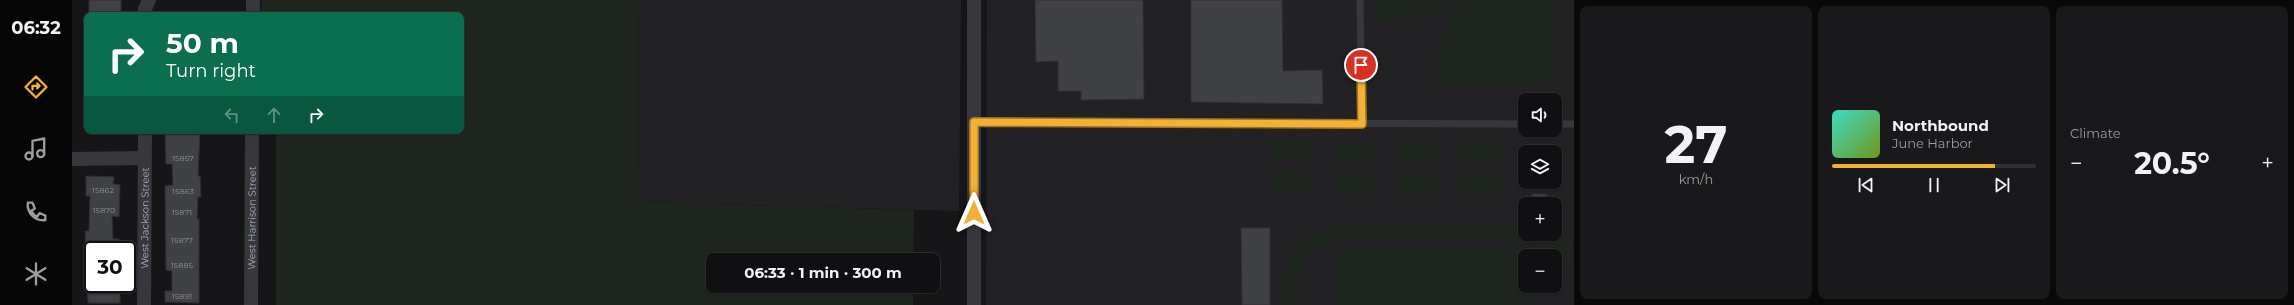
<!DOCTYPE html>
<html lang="en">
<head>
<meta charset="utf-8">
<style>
  body { margin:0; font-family:Montserrat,sans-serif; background:#19191b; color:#f1f3f6; height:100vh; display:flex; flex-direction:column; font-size:15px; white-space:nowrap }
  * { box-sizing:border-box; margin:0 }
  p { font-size:13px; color:#9c9d9f }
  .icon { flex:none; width:22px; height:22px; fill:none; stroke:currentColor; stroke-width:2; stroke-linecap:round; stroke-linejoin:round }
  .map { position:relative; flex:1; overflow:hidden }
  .panel { display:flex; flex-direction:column; gap:6px; padding:6px; background:#09090a; width:720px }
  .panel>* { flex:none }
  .hud { position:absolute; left:12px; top:12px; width:380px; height:122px; border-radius:8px; box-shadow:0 1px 3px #0004,0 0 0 1px #303032; background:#0b6e4f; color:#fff; overflow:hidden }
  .tools { position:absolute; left:1446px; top:93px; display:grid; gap:8px }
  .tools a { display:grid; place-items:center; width:44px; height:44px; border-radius:8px; background:#101012; box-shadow:0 1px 3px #0004,0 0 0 1px #303032; font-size:20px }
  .speed { position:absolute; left:12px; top:241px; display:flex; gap:8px; font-size:20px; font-weight:700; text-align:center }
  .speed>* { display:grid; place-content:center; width:52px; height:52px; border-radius:50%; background:#101012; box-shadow:0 1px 3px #0004,0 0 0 1px #303032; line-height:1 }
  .speed .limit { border:2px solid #111; border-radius:6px; background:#fff; color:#111 }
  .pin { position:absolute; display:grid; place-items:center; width:34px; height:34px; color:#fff; margin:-17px; border:2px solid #fff; border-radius:50%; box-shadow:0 1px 4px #0007 }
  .me { position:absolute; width:44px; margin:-22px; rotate:0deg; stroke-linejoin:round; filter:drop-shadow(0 0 3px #0008) }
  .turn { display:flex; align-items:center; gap:14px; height:84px; padding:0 16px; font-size:18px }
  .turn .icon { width:52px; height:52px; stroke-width:2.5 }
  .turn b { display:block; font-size:28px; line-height:34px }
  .lanes { display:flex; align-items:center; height:38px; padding:0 16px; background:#0003; justify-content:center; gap:20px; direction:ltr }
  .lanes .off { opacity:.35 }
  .big { font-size:30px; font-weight:700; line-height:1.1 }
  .panel .widget { flex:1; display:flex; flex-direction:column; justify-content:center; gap:6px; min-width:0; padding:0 14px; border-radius:8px; background:#19191b }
  .panel .dial { align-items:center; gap:0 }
  .dial b { font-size:52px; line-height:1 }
  .song { display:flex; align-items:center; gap:12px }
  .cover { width:48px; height:48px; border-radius:6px; background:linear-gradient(135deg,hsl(170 70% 55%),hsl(80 70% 35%)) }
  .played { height:4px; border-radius:2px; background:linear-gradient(90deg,#f2b134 80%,#303032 80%) }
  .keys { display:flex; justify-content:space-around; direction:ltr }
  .heat { display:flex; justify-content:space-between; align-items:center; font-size:22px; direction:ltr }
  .panel .tiles { flex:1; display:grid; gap:6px; grid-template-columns:repeat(3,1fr) }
  .trip { position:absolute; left:634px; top:253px; width:234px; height:40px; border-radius:8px; background:#101012; box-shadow:0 1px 3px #0004,0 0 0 1px #303032; font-weight:700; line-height:40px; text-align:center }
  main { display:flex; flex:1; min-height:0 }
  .tab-bar { display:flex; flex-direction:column; width:72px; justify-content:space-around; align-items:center; background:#060607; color:#9c9d9f }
  .tab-bar .icon { width:28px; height:28px }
  .tab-bar .on { color:#f2b134 }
  .tab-bar b { font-size:18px; color:#f1f3f6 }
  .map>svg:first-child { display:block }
  .built { fill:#222225; fill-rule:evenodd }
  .green { fill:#1e261f }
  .building { fill:#404145; stroke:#303034 }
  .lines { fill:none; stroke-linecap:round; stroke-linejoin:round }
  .service { stroke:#37383d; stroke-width:7 }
  .minor { stroke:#37383d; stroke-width:14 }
  .route-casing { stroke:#9d7322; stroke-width:10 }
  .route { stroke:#f2b134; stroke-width:7 }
  .labels { text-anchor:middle; stroke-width:4; stroke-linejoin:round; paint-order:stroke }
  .number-label { font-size:8px; fill:#8e929b }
  .street-label { font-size:10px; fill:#a8adb8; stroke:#111113 }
</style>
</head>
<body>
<main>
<nav class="tab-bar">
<b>06:32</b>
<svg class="icon on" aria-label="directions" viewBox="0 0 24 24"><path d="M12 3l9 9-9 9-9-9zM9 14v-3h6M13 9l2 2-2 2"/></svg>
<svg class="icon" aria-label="music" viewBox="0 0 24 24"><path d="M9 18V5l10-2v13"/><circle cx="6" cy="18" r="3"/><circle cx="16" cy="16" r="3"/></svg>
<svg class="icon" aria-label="phone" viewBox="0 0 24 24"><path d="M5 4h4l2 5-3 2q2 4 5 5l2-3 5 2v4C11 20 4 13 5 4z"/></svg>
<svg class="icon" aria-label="climate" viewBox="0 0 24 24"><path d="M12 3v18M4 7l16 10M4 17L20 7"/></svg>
</nav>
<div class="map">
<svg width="1502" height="305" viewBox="0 0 1502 305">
  <rect width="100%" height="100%" fill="#161618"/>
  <g class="built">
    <path d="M566,0H889L887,211L567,202Z"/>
    <path d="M915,0H1502V305H914ZM1453,100H1483V130H1453ZM1453,152H1483V182H1453ZM1453,204H1483V234H1453ZM1453,256H1483V286H1453Z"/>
  </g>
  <g class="green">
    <path d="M190,0H566L567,202L842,210L841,260H641V286H841V305H204V131H389V15H189Z"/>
    <path d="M1304,0H1385C1361,15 1332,19 1304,22Z"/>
    <path d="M1393,0H1483V78L1476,85H1364C1365,53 1372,24 1393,0Z"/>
    <path d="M1198,139L1239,140V159H1198Z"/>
    <path d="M1262,141L1303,142V161H1262Z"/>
    <rect x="1325" y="142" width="41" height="19"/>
    <rect x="1388" y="143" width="41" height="19"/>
    <path d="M1198,171H1239V191L1198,190Z"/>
    <path d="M1262,173H1303V193L1262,192Z"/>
    <rect x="1325" y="174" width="41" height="19"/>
    <path d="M1388,174H1429V194L1388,193Z"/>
    <path d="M1280,224L1453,226V234C1477,234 1485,230 1502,248V275C1493,256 1478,245 1457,241L1271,239C1239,244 1220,274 1225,305H1210C1204,261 1237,226 1280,224Z"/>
    <path d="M1266,249L1463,250V256H1453V286H1462V305H1266Z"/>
  </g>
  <g class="building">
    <rect x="17" y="0" width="32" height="15"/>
    <path d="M963,0H1071L1072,99L1009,100V91H986V61L964,62Z"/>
    <path d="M1119,0H1210L1211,71L1250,70L1251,104L1119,102Z"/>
    <path d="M100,131H128L126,176H128L129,197H126L125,219H127V303L93,302V291H100V271L94,270L93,186L101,185L100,164H94L93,133Z"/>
    <path d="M14,176L42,177L41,184L48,185L47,217L40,216L41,239H47L48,250H14L13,231H17L18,196H14Z"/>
    <rect x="1460" y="194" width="15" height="10"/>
    <path d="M1169,228H1198V305H1170Z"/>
    <path d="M15,284H38V290H48V303H16Z"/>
  </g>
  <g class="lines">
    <g class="service">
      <path d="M1288,0L1290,124"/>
      <path d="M902,122L1453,124"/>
      <path d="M1483,124H1502"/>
    </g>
    <g class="minor">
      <path d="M902,0V305"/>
      <path d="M73,15V9L77,0"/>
      <path d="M181,15V0"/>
      <path d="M0,159L72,158"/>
      <path id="s1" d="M72,305L73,131"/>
      <path id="s2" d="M179,305L180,131"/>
    </g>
  </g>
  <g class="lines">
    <g class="route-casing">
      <path id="route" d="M902,213V122L1290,124L1289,65"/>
    </g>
    <use href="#route" class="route"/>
  </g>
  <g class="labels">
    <g class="number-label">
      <text x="111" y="161">15857</text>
      <text x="31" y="193">15862</text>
      <text x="111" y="194">15863</text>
      <text x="32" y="213">15870</text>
      <text x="110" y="215">15871</text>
      <text x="110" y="243">15877</text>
      <text x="110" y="268">15885</text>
      <text x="110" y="299">15891</text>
    </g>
    <g class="street-label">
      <text dy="4" stroke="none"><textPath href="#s1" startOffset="87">West Jackson Street</textPath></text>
      <text dy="4" stroke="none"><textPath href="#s2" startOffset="87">West Harrison Street</textPath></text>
    </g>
  </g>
</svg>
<div class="tools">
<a><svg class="icon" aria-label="sound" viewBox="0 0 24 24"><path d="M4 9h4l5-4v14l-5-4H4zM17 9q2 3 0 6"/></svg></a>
<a><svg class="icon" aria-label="layers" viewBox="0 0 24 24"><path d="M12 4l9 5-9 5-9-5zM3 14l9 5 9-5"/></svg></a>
<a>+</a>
<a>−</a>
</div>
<div class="speed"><div class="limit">30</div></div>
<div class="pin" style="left:1289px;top:65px;background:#d93025"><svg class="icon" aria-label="arrive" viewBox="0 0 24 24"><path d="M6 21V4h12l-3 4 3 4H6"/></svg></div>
<svg class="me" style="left:902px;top:213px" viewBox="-20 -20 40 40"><path d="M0-17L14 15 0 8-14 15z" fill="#f2b134" stroke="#fff" stroke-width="4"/></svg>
<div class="trip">06:33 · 1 min · 300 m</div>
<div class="hud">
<div class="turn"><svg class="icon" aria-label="right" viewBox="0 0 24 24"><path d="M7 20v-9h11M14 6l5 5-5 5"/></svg><div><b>50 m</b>Turn right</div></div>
<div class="lanes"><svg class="icon off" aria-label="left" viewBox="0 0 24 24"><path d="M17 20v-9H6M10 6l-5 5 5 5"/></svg><svg class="icon off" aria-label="ahead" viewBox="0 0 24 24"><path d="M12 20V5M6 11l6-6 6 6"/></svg><svg class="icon" aria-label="right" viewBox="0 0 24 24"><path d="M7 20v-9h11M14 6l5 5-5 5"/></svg></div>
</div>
</div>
<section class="panel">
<div class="tiles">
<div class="widget dial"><b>27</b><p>km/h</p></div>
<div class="widget">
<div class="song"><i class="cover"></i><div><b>Northbound</b><p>June Harbor</p></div></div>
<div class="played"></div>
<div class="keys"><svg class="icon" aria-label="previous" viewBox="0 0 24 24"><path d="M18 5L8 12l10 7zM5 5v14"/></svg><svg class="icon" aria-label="pause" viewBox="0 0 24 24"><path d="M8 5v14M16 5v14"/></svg><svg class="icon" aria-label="next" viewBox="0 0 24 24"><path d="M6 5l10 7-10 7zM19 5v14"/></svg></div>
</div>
<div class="widget"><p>Climate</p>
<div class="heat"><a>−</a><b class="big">20.5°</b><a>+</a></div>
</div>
</div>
</section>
</main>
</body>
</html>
